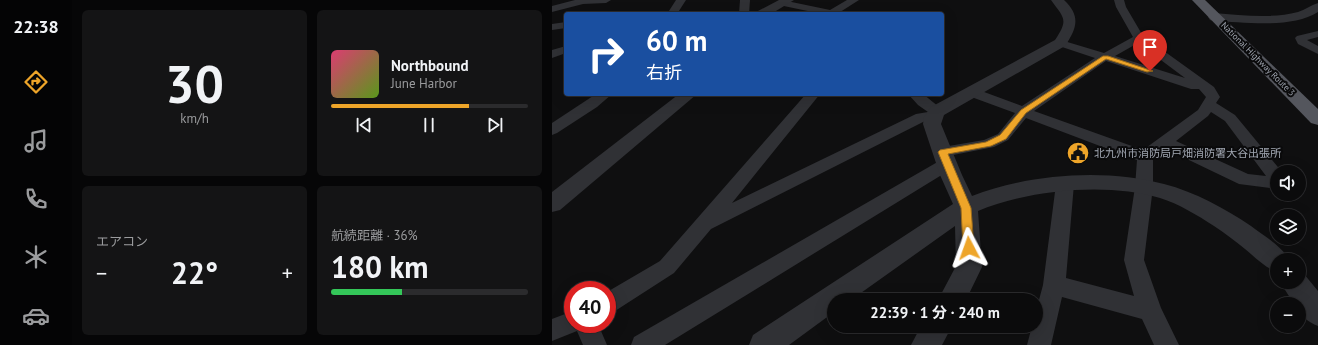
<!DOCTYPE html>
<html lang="ja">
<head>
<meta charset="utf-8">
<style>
  body { margin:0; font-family:"PT Sans","Noto Sans JP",sans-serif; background:#141415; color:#f1f3f6; height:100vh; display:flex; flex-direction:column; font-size:15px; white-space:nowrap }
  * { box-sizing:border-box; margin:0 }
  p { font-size:13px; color:#9a9b9d }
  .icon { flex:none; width:22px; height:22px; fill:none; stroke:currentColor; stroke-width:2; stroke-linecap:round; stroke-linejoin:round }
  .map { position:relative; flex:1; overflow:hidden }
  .panel { display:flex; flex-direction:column; gap:10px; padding:10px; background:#060607; width:480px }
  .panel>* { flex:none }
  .banner { position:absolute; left:12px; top:12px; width:380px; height:84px; border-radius:4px; box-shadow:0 4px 16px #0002,0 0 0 1px #2b2b2d; background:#1a4fa0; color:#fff; overflow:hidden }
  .fabs { position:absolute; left:718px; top:165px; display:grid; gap:8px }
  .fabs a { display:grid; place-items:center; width:36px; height:36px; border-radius:50%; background:#0b0b0c; box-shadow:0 4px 16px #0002,0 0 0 1px #2b2b2d; font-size:20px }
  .speed { position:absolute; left:12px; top:281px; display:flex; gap:8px; font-size:20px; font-weight:700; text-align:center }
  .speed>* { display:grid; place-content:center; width:52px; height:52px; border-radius:50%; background:#0b0b0c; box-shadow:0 4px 16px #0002,0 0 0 1px #2b2b2d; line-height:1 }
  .speed .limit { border:6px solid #d22; background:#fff; color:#111 }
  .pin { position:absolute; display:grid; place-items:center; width:34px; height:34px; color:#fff; margin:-41px -17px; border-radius:50% 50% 50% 0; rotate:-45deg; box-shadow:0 0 4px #0007 }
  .pin .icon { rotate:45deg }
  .me { position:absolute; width:44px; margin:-22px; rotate:356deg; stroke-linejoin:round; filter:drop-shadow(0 0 3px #0008) }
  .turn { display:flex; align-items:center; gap:14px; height:84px; padding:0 16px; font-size:18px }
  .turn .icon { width:52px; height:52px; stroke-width:2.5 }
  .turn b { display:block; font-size:28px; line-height:34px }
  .big { font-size:30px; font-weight:700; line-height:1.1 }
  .panel .card { flex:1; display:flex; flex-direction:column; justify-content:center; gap:6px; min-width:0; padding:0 14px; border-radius:6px; background:#141415 }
  .panel .dial { align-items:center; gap:0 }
  .dial b { font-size:52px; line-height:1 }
  .song { display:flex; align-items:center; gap:12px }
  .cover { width:48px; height:48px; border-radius:6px; background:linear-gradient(135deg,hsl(340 70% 55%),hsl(90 70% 35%)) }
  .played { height:4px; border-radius:2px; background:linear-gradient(90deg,#eea529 70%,#2b2b2d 70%) }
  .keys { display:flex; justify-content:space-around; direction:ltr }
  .heat { display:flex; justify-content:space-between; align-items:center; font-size:22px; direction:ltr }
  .charge { height:6px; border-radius:3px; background:linear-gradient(90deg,#34c759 36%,#2b2b2d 0) }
  .panel .tiles { flex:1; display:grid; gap:10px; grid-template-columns:repeat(2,1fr) }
  .trip { position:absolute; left:275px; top:293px; width:216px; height:40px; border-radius:20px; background:#0b0b0c; box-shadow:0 4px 16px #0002,0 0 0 1px #2b2b2d; font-weight:700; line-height:40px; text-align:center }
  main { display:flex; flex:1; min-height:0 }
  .menu { display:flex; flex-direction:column; width:72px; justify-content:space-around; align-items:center; background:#040405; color:#9a9b9d }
  .menu .icon { width:28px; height:28px }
  .menu .active { color:#eea529 }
  .menu b { font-size:18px; color:#f1f3f6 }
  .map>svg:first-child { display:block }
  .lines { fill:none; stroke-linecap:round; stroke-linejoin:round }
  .minor { fill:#303135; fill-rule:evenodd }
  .tertiary { fill:#303135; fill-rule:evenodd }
  .trunk { fill:#54565d; fill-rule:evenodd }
  .route { fill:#eea529; stroke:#9b6b1b }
  .labels { text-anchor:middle; stroke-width:4; stroke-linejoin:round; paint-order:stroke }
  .far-street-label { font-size:9px; fill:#a0a6b1; stroke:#0a0a0b }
  .poi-label { font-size:11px; fill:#a0a6b1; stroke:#0a0a0b; text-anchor:start }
</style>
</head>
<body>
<main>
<nav class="menu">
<b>22:38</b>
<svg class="icon active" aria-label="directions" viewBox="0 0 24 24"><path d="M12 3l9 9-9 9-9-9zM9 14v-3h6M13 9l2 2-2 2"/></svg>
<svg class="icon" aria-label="music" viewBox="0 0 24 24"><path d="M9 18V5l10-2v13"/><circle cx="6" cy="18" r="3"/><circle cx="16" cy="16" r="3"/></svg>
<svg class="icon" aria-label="phone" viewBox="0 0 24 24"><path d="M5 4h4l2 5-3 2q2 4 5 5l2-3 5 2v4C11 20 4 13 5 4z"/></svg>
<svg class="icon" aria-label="climate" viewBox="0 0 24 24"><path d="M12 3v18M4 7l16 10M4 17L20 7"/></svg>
<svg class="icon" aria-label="car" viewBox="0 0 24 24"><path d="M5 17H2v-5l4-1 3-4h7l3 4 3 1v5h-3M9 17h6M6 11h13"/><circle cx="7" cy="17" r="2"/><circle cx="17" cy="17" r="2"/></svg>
</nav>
<section class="panel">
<div class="tiles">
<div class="card dial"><b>30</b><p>km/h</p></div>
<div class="card">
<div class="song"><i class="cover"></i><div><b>Northbound</b><p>June Harbor</p></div></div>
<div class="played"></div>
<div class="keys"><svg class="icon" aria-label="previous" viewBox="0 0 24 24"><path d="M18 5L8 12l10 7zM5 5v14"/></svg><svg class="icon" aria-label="pause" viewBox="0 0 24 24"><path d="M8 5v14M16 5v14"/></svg><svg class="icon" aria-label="next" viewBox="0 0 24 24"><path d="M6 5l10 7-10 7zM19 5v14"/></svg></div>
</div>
<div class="card"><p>エアコン</p>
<div class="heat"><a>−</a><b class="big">22°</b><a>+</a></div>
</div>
<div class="card"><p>航続距離 · 36%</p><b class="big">180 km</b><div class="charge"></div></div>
</div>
</section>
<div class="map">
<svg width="766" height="345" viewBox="0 0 766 345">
  <rect width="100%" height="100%" fill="#0f0f10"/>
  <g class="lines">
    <g class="minor">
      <path d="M23,0H59L54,3L31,4L0,12V6Z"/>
      <path d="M124,0H134L125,14H115Z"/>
      <path d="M188,0H198L197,14H187Z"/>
      <path d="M230,0L278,10L295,0H307L285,14H270L227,5L225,3Z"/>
      <path d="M562,0H572L574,7L591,36L662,87L668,97L664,103L683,115L730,172H725V189L687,184L614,149L601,159V187L592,260L609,308L627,345H602L590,319L510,297L499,345H475L480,326H484V311L491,285L504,184L507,180L513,178L519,180L522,184L514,278L582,296L572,260L583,187L585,160L474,118L456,140L442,147L391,157L385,156L383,152L385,148L432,140L446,134L463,113L414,95L412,92L414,89H424L470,106L543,58L504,45L502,43L504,41H512L552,53L581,37L564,7ZM586,43L633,78L563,56ZM554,61L639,89H647L654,97L646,110L591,150L482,111ZM659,112L673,121L714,176L696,174L624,141L656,116Z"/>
      <path d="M14,22V28L0,30V24Z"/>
      <path d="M766,31V37L755,40L766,46V54L746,44L743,38L745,36Z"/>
      <path d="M14,46V53L0,58V50Z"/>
      <path d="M44,94H60L45,107L5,133L0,135V123Z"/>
      <path d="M254,94H268L180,203L364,114L376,112L366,105L356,94H371L392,111L387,118L373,121L159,229L122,273L63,311L55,314V292L108,261Z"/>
      <path d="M395,159L401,160L403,164L401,168L113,345H79L82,337L389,160Z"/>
      <path d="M21,311V324H46L55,345H31L25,331L0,341V319Z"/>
    </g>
    <g class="tertiary">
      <path d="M227,0H242L219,14H204L206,11Z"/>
      <path d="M499,0H512C529,16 525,28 513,46L392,115L389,124L410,175L420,196C476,174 553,168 612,184C643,192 672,208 699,226C712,236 730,246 737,260H725V272C712,267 704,258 693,249C683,241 673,233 662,226C645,215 627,204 608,198C554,182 476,190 426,211L430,267L414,300H386L404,266L403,226L299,300H282V312L237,345H197L201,335L401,204L388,175L371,124L372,117L379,107L503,40C517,19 512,18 499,0Z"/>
      <path d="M766,3V12C740,29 692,22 662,21L658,20L656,17L658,14L662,13C689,15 720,19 746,12C753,10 759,5 766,3Z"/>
      <path d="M127,94H145L8,210L0,212V192Z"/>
      <path d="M747,272L752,274L766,291V326C756,322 747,316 747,304H742L728,282H747Z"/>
      <path d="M369,326H400L390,345H359Z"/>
    </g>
    <path class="trunk" d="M640,0H653L766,109V125L759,123Z"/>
  </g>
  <path class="route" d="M551,56H556L601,71L595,72L554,59L474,113L454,139L439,146L396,154L419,208L422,248L421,251L417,252L413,251L411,248L409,208L386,152L388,150L434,142L448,135L469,110Z"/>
  <defs>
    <g id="civic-disc" transform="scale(1.15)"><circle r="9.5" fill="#eea529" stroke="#0a0a0b"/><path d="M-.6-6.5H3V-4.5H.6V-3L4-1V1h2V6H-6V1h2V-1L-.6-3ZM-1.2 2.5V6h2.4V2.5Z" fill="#111"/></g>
  </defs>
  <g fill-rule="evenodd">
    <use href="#civic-disc" x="526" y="153"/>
  </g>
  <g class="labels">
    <g class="far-street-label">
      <text transform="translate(706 59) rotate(45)" y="3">National Highway Route 3</text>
    </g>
    <g class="poi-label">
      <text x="542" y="157">北九州市消防局戸畑消防署大谷出張所</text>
    </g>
  </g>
</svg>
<div class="fabs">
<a><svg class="icon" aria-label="sound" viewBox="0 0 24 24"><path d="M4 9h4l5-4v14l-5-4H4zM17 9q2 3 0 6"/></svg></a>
<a><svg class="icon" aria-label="layers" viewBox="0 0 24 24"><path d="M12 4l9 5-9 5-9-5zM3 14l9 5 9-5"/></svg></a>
<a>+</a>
<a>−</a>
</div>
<div class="speed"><div class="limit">40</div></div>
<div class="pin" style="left:598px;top:71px;background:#d93025"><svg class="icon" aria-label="arrive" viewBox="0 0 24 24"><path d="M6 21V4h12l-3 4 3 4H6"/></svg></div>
<svg class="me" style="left:417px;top:248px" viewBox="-20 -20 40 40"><path d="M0-17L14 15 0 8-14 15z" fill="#eea529" stroke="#fff" stroke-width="4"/></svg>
<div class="trip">22:39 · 1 分 · 240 m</div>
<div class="banner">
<div class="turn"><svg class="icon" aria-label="right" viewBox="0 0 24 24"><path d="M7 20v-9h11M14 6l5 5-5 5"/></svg><div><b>60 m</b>右折</div></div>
</div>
</div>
</main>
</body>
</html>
